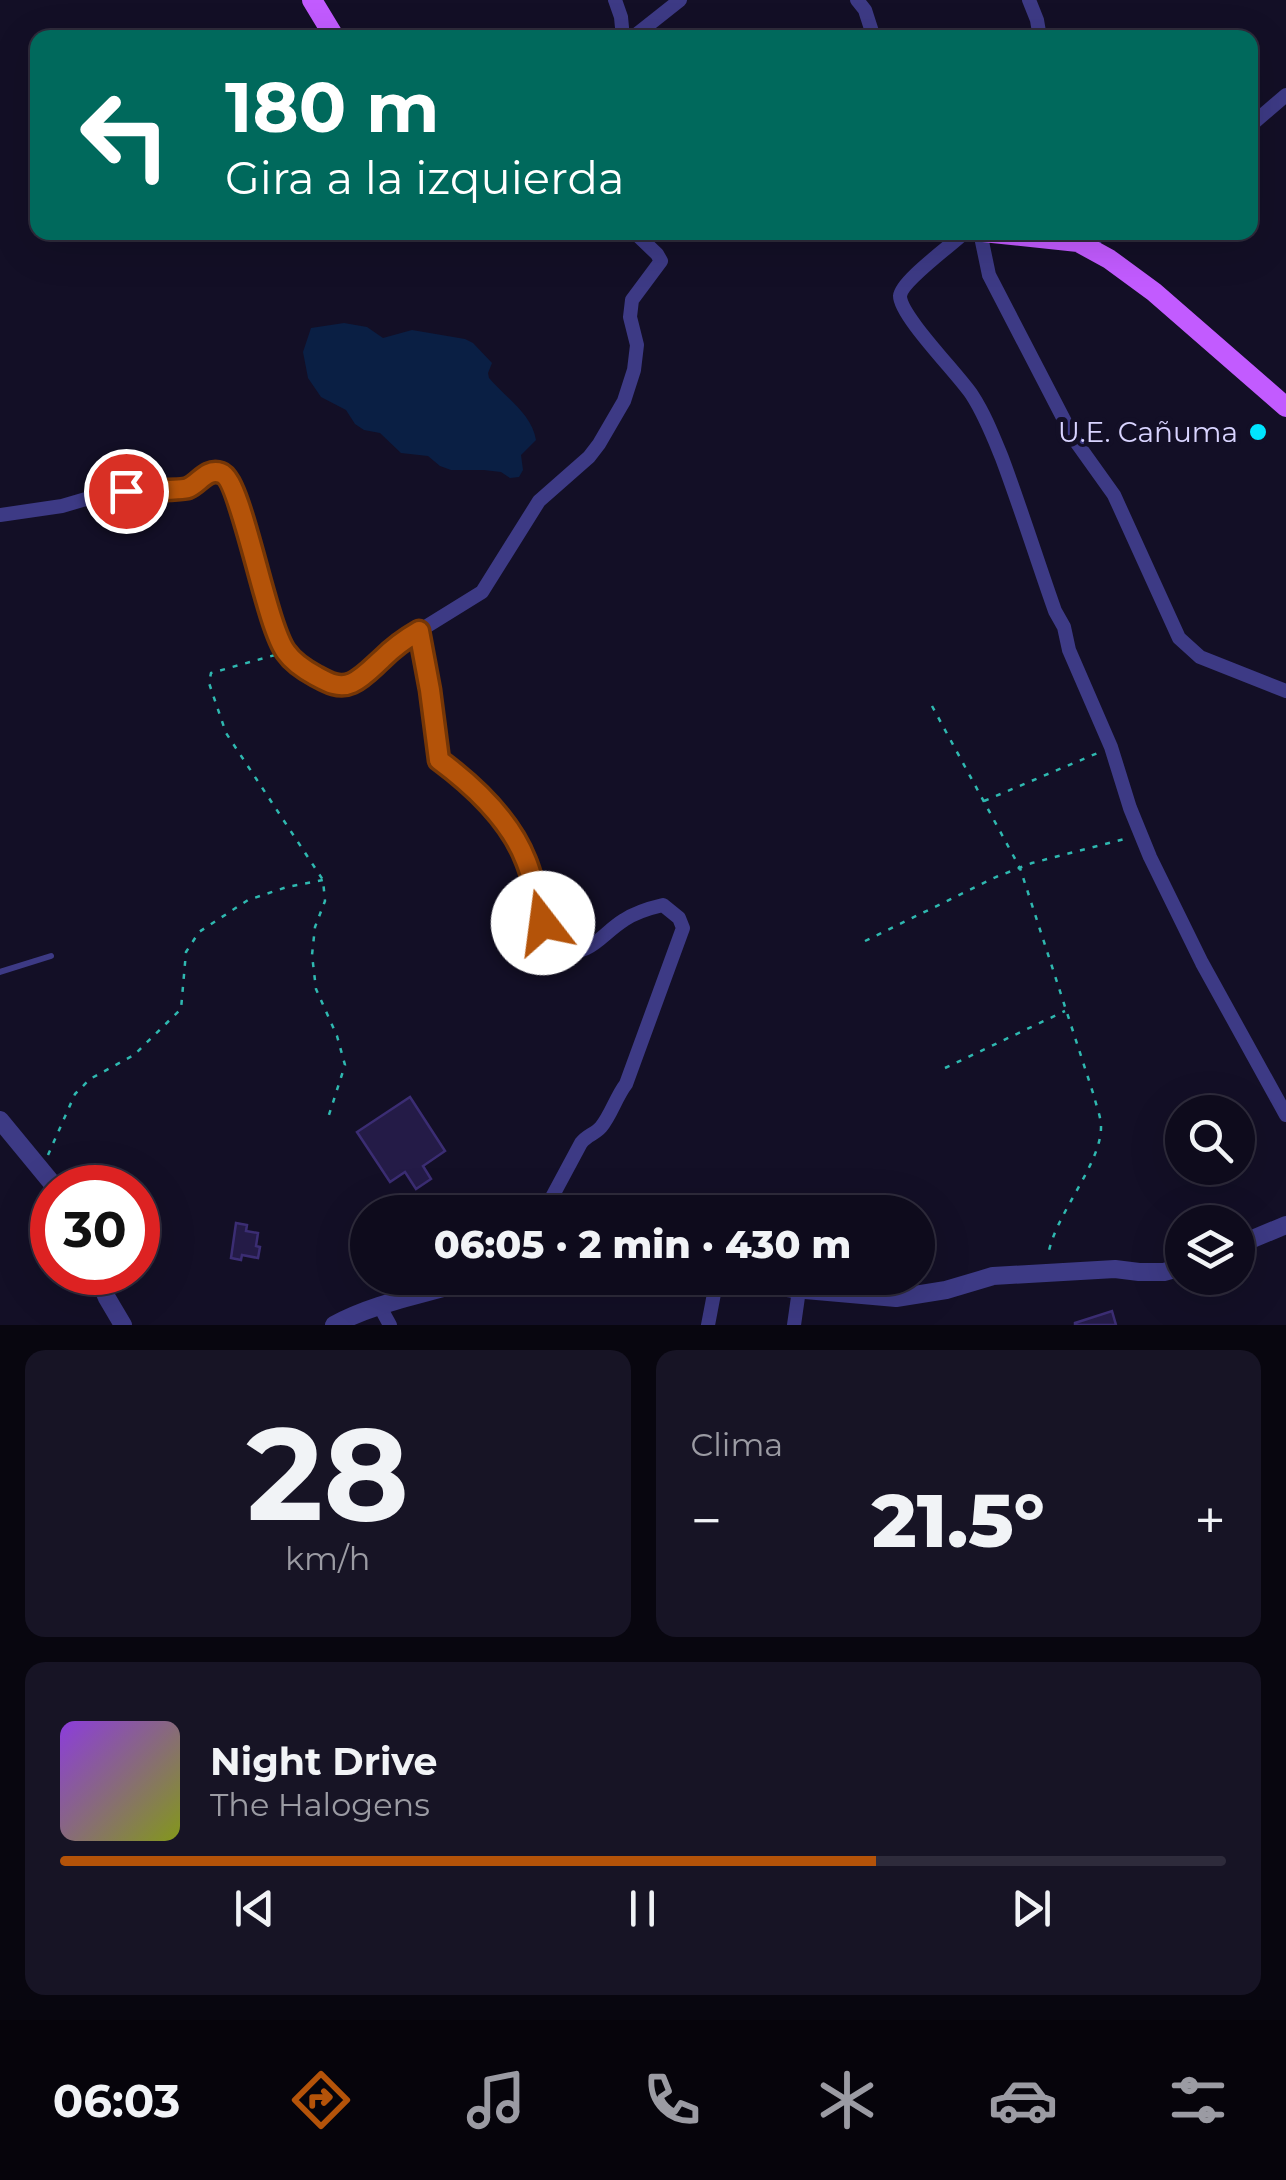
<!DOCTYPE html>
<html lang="es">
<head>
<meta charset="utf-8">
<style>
  body { margin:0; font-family:Montserrat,sans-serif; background:#171425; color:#f1f3f6; height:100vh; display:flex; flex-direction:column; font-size:38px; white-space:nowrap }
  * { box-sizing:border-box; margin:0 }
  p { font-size:32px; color:#9b9ba3 }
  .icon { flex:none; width:55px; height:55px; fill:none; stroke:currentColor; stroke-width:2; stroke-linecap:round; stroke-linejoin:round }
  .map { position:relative; height:1325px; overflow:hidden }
  .panel { display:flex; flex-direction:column; gap:25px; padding:25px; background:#08060f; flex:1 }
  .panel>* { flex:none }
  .top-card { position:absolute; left:30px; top:30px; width:1228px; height:210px; border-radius:20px; box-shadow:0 10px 40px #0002,0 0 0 2px #2e2b3b; background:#00695c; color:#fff; overflow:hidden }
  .buttons { position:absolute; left:1165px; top:1095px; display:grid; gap:20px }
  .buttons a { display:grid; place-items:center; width:90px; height:90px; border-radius:50%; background:#0e0b1c; box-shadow:0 10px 40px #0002,0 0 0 2px #2e2b3b; font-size:50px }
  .speed { position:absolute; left:30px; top:1165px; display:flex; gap:20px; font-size:50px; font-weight:700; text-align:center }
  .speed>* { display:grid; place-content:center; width:130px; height:130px; border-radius:50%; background:#0e0b1c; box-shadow:0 10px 40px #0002,0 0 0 2px #2e2b3b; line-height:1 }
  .speed .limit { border:15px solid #d22; background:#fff; color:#111 }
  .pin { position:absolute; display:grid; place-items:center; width:85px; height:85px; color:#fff; margin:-42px; border:5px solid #fff; border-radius:50%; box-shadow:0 2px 10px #0007 }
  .me { position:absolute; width:110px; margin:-55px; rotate:345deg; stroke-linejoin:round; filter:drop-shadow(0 0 8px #0008) }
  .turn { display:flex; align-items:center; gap:35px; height:210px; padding:0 30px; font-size:45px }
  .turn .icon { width:130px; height:130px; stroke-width:2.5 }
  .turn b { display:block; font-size:70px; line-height:85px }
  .big { font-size:75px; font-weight:800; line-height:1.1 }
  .panel .tile { flex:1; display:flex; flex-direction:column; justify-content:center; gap:15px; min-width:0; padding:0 35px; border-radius:20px; background:#171425 }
  .panel .dial { align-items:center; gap:0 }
  .dial b { font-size:130px; line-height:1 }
  .song { display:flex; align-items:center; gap:30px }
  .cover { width:120px; height:120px; border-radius:15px; background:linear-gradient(135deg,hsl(270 70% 55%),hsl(70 70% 35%)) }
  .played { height:10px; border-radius:5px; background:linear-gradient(90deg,#b45309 70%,#2e2b3b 70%) }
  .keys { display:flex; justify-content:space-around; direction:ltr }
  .heat { display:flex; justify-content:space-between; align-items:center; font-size:55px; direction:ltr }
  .panel .tiles { flex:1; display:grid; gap:25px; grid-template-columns:1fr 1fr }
  .tile:last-child { grid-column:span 2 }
  .trip { position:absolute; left:350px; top:1195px; width:585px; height:100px; border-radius:50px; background:#0e0b1c; box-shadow:0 10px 40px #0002,0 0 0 2px #2e2b3b; font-weight:800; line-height:100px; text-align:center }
  .menu { display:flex; height:160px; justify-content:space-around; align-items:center; background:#06040b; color:#9b9ba3 }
  .menu .icon { width:70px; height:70px }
  .menu .current { color:#b45309 }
  .menu b { font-size:45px; color:#f1f3f6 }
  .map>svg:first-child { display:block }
  .water { fill:#0a1f44 }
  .building { fill:#241b47; stroke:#3b2d73; stroke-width:2.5 }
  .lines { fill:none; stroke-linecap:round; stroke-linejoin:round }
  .path { stroke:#2fb8b0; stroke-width:2.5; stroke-dasharray:5 8; stroke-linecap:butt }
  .service { stroke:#3d3a85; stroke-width:6 }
  .minor { stroke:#3d3a85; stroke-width:14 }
  .tertiary { stroke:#3d3a85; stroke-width:18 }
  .primary { stroke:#c25bff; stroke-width:20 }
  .route-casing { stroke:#753606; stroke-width:25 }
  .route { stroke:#b45309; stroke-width:18 }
  .poi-dot { fill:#00e5ff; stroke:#130f26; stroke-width:4 }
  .labels { text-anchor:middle; stroke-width:10; stroke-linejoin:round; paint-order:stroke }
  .poi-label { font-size:28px; fill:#d9d4ff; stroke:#130f26; text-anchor:end }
</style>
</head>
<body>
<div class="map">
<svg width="1286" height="1325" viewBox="0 0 1286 1325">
  <rect width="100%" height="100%" fill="#130f26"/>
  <path class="water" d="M344,323L367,327L383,338L412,330L465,339L473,343L492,363L488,373L489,378C505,397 532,414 536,440L521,455L523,470L519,477L510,478L501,472L484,470H451L440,466L428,456L401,453L380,433L364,430L355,424L346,410L321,397L308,378L303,352L311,328Z"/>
  <g class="building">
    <path d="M410,1097L445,1151L423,1166L431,1179L416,1189L405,1172L390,1182L357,1132Z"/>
    <path d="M236,1223L247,1225L246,1231L258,1233L256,1246L260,1247L258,1258L242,1255L241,1260L231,1258Z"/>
    <path d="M1112,1311L1116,1325H1075V1323Z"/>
  </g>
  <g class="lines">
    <g class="path">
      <path d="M275,655L211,673L209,683L226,733L323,880L325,901L315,927L312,955L316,989L337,1036L345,1065L328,1118"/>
      <path d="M932,706L1020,868L1094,1096C1096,1105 1101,1117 1101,1126C1102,1164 1054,1215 1048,1256"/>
      <path d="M984,801L1100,752"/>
      <path d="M865,941L996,877L1032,863L1128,838"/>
      <path d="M945,1068L1065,1011"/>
      <path d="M48,1155L75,1094L90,1079L134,1055L181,1009L186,952L199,932L248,900L287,887L323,880"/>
    </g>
    <path class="service" d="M0,972L51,956"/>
    <g class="minor">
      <path d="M615,0L621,17L623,38"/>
      <path d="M857,0L865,10L874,38"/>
      <path d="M1029,0L1037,20L1040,38"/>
      <path d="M632,38L680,0"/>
      <path d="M1250,126L1286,95"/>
      <path d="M965,232C952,245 901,281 900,296C900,316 959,375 972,395C985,415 993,436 1002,458C1021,509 1037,560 1055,611L1064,627L1069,650L1111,747L1130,808L1150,857L1202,963L1286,1115"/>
      <path d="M980,232L989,275L1074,439L1114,495L1179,638L1200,657L1286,691"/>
      <path d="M1090,248L1099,232"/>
      <path d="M0,515L62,506L103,494L155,489H186L206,474L221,473L228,478L233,489L276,632C284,650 294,663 311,674C320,679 330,686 341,685C359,685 399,642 419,631"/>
      <path d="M544,1212L581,1143C587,1135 595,1134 601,1127C611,1115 616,1097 626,1084L683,928L679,918L663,905C650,908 636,912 624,920C600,935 591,957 559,951C538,920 539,894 526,861C510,820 474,786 439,760L419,631L482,592L539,501L589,457L599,444L624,401L634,370L637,345L630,317L632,300L661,261L657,254L634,232"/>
      <path d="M379,1305L390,1325"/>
      <path d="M708,1325L717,1278"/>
      <path d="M794,1325L799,1290"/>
    </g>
    <g class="tertiary">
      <path d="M0,1120L56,1188"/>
      <path d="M1238,1245L1286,1225"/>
      <path d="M96,1272L107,1298L123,1325"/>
      <path d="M726,1278L794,1289L896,1298L946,1290L993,1276L1115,1269L1139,1272H1164L1182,1267"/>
      <path d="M334,1325C378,1301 429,1294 477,1278"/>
    </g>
    <g class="primary">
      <path d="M312,0L335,38"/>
      <path d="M983,232L1078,242L1109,259L1154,292L1286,407"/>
    </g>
  </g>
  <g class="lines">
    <g class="route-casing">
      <path id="route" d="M126,491C138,490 181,491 188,488C199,484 206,468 221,473C242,480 265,624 286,652C293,662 305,670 316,676C327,682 339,689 352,683C363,678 373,667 382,659C393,648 405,639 419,631L430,690L439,760C474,786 510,819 526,861C534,881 538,902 543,923"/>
    </g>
    <use href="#route" class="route"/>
  </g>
  <circle class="poi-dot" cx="1258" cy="432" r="10"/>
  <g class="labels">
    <g class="poi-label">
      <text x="1238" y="442">U.E. Cañuma</text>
    </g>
  </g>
</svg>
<div class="buttons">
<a><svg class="icon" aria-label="search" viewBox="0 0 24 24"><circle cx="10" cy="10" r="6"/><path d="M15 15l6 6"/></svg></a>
<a><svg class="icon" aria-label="layers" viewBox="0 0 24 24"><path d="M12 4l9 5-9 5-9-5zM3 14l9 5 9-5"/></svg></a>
</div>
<div class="speed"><div class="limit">30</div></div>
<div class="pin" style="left:126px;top:491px;background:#d93025"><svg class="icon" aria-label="arrive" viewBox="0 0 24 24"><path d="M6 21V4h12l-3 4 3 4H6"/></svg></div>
<svg class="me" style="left:543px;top:923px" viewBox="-20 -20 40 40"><circle r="19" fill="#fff"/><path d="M0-13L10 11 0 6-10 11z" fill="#b45309"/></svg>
<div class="trip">06:05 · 2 min · 430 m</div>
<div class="top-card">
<div class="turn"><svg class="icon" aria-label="left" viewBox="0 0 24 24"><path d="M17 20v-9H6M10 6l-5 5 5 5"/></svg><div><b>180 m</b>Gira a la izquierda</div></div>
</div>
</div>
<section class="panel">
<div class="tiles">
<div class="tile dial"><b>28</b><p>km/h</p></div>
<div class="tile"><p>Clima</p>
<div class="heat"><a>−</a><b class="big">21.5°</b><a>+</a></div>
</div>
<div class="tile">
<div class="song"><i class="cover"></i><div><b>Night Drive</b><p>The Halogens</p></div></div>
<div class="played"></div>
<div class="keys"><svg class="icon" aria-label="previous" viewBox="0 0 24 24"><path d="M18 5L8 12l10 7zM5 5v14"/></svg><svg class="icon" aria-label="pause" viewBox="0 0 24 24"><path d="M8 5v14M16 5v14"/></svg><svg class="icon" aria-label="next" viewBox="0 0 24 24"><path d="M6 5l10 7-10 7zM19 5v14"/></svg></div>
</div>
</div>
</section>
<nav class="menu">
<b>06:03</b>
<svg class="icon current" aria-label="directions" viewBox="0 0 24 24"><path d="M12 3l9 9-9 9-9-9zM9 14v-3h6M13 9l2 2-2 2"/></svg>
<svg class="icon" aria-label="music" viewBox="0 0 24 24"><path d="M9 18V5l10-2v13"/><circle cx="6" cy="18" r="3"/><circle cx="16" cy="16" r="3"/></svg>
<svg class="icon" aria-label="phone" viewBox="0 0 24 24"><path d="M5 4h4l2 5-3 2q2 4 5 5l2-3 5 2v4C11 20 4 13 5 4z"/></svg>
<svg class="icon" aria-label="climate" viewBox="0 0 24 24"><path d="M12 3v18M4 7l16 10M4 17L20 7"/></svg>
<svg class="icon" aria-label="car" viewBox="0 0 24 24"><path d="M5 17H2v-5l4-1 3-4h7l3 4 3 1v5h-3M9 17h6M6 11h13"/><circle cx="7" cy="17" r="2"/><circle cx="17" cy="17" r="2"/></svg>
<svg class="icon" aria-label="filters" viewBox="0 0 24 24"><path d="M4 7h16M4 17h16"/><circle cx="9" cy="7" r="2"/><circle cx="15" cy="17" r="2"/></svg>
</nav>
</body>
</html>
